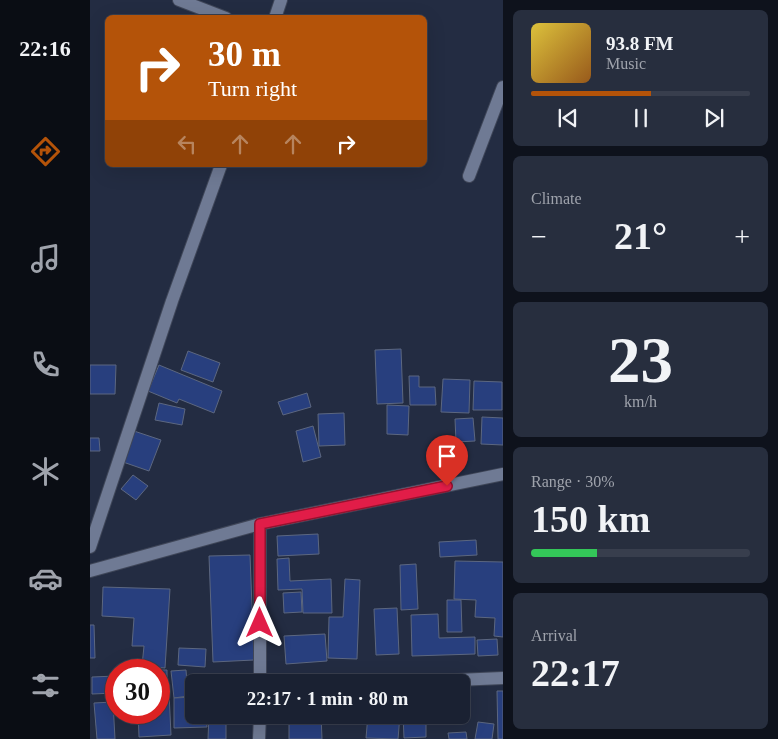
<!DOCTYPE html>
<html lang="en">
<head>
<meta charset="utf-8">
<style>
  body { margin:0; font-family:Georgia,serif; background:#272e3e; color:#f1f3f6; height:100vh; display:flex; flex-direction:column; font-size:19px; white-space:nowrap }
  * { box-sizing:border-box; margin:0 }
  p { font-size:16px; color:#9fa3ac }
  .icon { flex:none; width:28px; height:28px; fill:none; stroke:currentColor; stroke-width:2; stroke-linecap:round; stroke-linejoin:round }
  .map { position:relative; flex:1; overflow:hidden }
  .details { display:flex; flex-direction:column; gap:10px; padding:10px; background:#0e121c; width:275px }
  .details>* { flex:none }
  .top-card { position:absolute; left:15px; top:15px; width:322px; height:152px; border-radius:8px; box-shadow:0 5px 20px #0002,0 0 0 1px #383e4d; background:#b45309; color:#fff; overflow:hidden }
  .speed { position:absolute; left:15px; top:659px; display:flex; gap:10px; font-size:25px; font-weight:700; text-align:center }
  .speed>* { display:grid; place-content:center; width:65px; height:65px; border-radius:50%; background:#1a2132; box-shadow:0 5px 20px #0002,0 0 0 1px #383e4d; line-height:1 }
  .speed .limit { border:8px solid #d22; background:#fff; color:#111 }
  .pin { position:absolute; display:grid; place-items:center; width:42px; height:42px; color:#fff; margin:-51px -21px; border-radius:50% 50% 50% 0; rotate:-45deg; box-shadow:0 0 5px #0007 }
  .pin .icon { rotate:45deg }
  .me { position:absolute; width:55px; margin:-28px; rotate:0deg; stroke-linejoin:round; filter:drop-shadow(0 0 4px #0008) }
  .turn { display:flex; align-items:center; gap:18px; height:105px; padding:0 20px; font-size:22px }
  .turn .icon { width:65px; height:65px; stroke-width:2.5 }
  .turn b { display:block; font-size:35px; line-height:42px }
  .lanes { display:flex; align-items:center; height:48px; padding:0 20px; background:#0003; justify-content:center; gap:25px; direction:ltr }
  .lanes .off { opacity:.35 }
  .big { font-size:38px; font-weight:700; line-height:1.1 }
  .details .tile { flex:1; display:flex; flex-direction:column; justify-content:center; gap:8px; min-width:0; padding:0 18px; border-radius:8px; background:#272e3e }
  .details .dial { align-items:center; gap:0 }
  .dial b { font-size:65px; line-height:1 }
  .song { display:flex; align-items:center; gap:15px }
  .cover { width:60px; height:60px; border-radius:8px; background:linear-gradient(135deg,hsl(50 70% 55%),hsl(30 70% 35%)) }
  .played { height:5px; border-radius:2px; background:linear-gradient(90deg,#b45309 55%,#383e4d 55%) }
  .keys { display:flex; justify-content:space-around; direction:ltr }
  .heat { display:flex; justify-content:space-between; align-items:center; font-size:28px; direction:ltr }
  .charge { height:8px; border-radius:4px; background:linear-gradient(90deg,#34c759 30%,#383e4d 0) }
  .trip { position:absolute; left:95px; top:674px; width:285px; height:50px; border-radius:8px; background:#1a2132; box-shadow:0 5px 20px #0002,0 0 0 1px #383e4d; font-weight:700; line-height:50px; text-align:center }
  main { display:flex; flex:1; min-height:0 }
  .menu { display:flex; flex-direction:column; width:90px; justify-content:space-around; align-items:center; background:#0a0d14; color:#9fa3ac }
  .menu .icon { width:35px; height:35px }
  .menu .active { color:#b45309 }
  .menu b { font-size:22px; color:#f1f3f6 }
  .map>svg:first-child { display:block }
  .building { fill:#283f7e; stroke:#5c6780 }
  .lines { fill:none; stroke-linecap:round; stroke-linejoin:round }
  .street-casing { stroke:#3f4658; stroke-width:14 }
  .street { stroke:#6f7a94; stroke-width:12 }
  .route-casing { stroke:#92132f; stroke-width:12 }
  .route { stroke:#e11d48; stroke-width:9 }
</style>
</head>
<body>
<main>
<nav class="menu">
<b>22:16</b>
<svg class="icon active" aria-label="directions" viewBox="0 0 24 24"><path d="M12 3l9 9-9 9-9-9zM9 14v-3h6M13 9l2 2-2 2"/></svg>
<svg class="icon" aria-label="music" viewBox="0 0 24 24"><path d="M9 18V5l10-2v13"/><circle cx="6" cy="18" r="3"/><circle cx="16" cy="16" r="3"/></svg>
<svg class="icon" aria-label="phone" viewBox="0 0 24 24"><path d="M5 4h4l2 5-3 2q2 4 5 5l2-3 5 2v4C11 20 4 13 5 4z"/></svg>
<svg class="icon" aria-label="climate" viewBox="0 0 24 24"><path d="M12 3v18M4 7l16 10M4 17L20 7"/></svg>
<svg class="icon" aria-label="car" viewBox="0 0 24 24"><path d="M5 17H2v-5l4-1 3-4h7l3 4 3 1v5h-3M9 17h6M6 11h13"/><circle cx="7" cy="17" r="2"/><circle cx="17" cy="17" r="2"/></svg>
<svg class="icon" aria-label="filters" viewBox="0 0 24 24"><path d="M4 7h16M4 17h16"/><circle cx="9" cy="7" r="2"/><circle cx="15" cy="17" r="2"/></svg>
</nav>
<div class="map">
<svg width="413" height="739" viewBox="0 0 413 739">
  <rect width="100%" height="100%" fill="#232c42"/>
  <g class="building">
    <path d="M311,349L313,403L287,404L285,350Z"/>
    <path d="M98,351L130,363L123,382L91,370Z"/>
    <path d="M0,365H26L25,394H0Z"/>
    <path d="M69,365L132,391L124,413L89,399L87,403L58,391Z"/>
    <path d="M319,376H329V387H345L346,405H320Z"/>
    <path d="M353,379L380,380L379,413L351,412Z"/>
    <path d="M384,381L412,382V410H383Z"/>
    <path d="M217,393L221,407L193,415L188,402Z"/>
    <path d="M69,403L95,409L92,425L65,420Z"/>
    <path d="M297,405L319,406L318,435L297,434Z"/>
    <path d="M254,413L255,445L229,446L228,414Z"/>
    <path d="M392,417L413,418V445L391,444Z"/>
    <path d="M383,418L385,441L366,442L365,419Z"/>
    <path d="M223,426L231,457L213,462L206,431Z"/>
    <path d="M44,431L71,440L59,471L33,462Z"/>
    <path d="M0,438H9L10,451H0Z"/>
    <path d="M43,475L58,486L46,500L31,489Z"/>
    <path d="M228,534L229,554L188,556L187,536Z"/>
    <path d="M386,540L387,555L350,557L349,542Z"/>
    <path d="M160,555L164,660L123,662L119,556Z"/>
    <path d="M199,558L200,581L241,579L242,613H213L212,589L188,590L187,559Z"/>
    <path d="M365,561L413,562V637L404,636L405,618L385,617L386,600L364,599Z"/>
    <path d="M326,564L328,609L311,610L310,565Z"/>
    <path d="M255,579L270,580L267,659L238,658L239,617H253Z"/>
    <path d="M13,587L80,589L75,668L52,666L54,646H42L44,618L12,616Z"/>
    <path d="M211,592L212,612L194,613L193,593Z"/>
    <path d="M357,600H371L372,632H357Z"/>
    <path d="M307,608L309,654L286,655L284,609Z"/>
    <path d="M348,614L349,638L385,637V654L322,656L321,615Z"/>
    <path d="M0,625H4L5,658H0Z"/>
    <path d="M235,634L237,661L196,664L194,636Z"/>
    <path d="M407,639L408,655L388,656L387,640Z"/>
    <path d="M89,648L116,649L115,667L88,665Z"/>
    <path d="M69,670H77V689L69,690Z"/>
    <path d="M96,670L98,696L84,698L81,671Z"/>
    <path d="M26,676V693L2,694V677Z"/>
    <path d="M407,691H413V739H408Z"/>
    <path d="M79,693L81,735L49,737L48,712H69V694Z"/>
    <path d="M104,697V715H116L117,727L84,728V698Z"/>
    <path d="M23,702L25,739H7L4,703Z"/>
    <path d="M119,715H150V718L136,717V739H118Z"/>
    <path d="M199,715H231L232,739H199Z"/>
    <path d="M278,715H310L308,739L276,738Z"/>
    <path d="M313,715H336V737L314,738Z"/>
    <path d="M388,722L404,724L402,739H385Z"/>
    <path d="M376,732L377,739H359L358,733Z"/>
  </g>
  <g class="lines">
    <g class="street-casing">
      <g id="street">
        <path d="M89,0L136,18"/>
        <path d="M185,18L191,0"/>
        <path d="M379,176L413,87"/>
        <path d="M170,524V682"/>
        <path d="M0,547L82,301L131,165"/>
        <path d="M0,571L170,524L413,474"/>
        <path d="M321,682L413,678"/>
        <path d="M169,739L170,715"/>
      </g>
    </g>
    <use href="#street" class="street"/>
  </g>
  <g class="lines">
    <g class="route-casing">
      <path id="route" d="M170,623V524L357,486"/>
    </g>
    <use href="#route" class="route"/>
  </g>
</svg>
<div class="speed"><div class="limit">30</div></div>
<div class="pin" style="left:357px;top:486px;background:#d93025"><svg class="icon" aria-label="arrive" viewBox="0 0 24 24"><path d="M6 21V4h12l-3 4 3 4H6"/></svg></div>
<svg class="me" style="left:170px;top:623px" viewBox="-20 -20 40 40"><path d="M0-17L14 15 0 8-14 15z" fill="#e11d48" stroke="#fff" stroke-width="4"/></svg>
<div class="trip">22:17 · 1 min · 80 m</div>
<div class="top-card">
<div class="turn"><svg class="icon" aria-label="right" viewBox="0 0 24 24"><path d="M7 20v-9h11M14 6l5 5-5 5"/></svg><div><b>30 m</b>Turn right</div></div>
<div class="lanes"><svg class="icon off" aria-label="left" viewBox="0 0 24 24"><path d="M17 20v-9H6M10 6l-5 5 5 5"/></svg><svg class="icon off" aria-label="ahead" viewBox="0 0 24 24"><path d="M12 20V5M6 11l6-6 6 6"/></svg><svg class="icon off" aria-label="ahead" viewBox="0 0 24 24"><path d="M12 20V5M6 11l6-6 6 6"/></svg><svg class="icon" aria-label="right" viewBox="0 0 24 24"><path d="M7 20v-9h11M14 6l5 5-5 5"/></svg></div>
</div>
</div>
<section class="details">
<div class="tile">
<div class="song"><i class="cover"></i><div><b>93.8 FM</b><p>Music</p></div></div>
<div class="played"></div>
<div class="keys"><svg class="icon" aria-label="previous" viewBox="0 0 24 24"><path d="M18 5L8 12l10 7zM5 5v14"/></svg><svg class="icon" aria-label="pause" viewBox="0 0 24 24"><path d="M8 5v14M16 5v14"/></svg><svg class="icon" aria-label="next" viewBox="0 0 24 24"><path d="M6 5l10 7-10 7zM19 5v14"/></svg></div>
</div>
<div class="tile"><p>Climate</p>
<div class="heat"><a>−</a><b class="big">21°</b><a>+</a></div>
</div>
<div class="tile dial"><b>23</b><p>km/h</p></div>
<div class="tile"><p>Range · 30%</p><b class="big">150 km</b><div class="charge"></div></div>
<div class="tile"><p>Arrival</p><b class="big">22:17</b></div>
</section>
</main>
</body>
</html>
